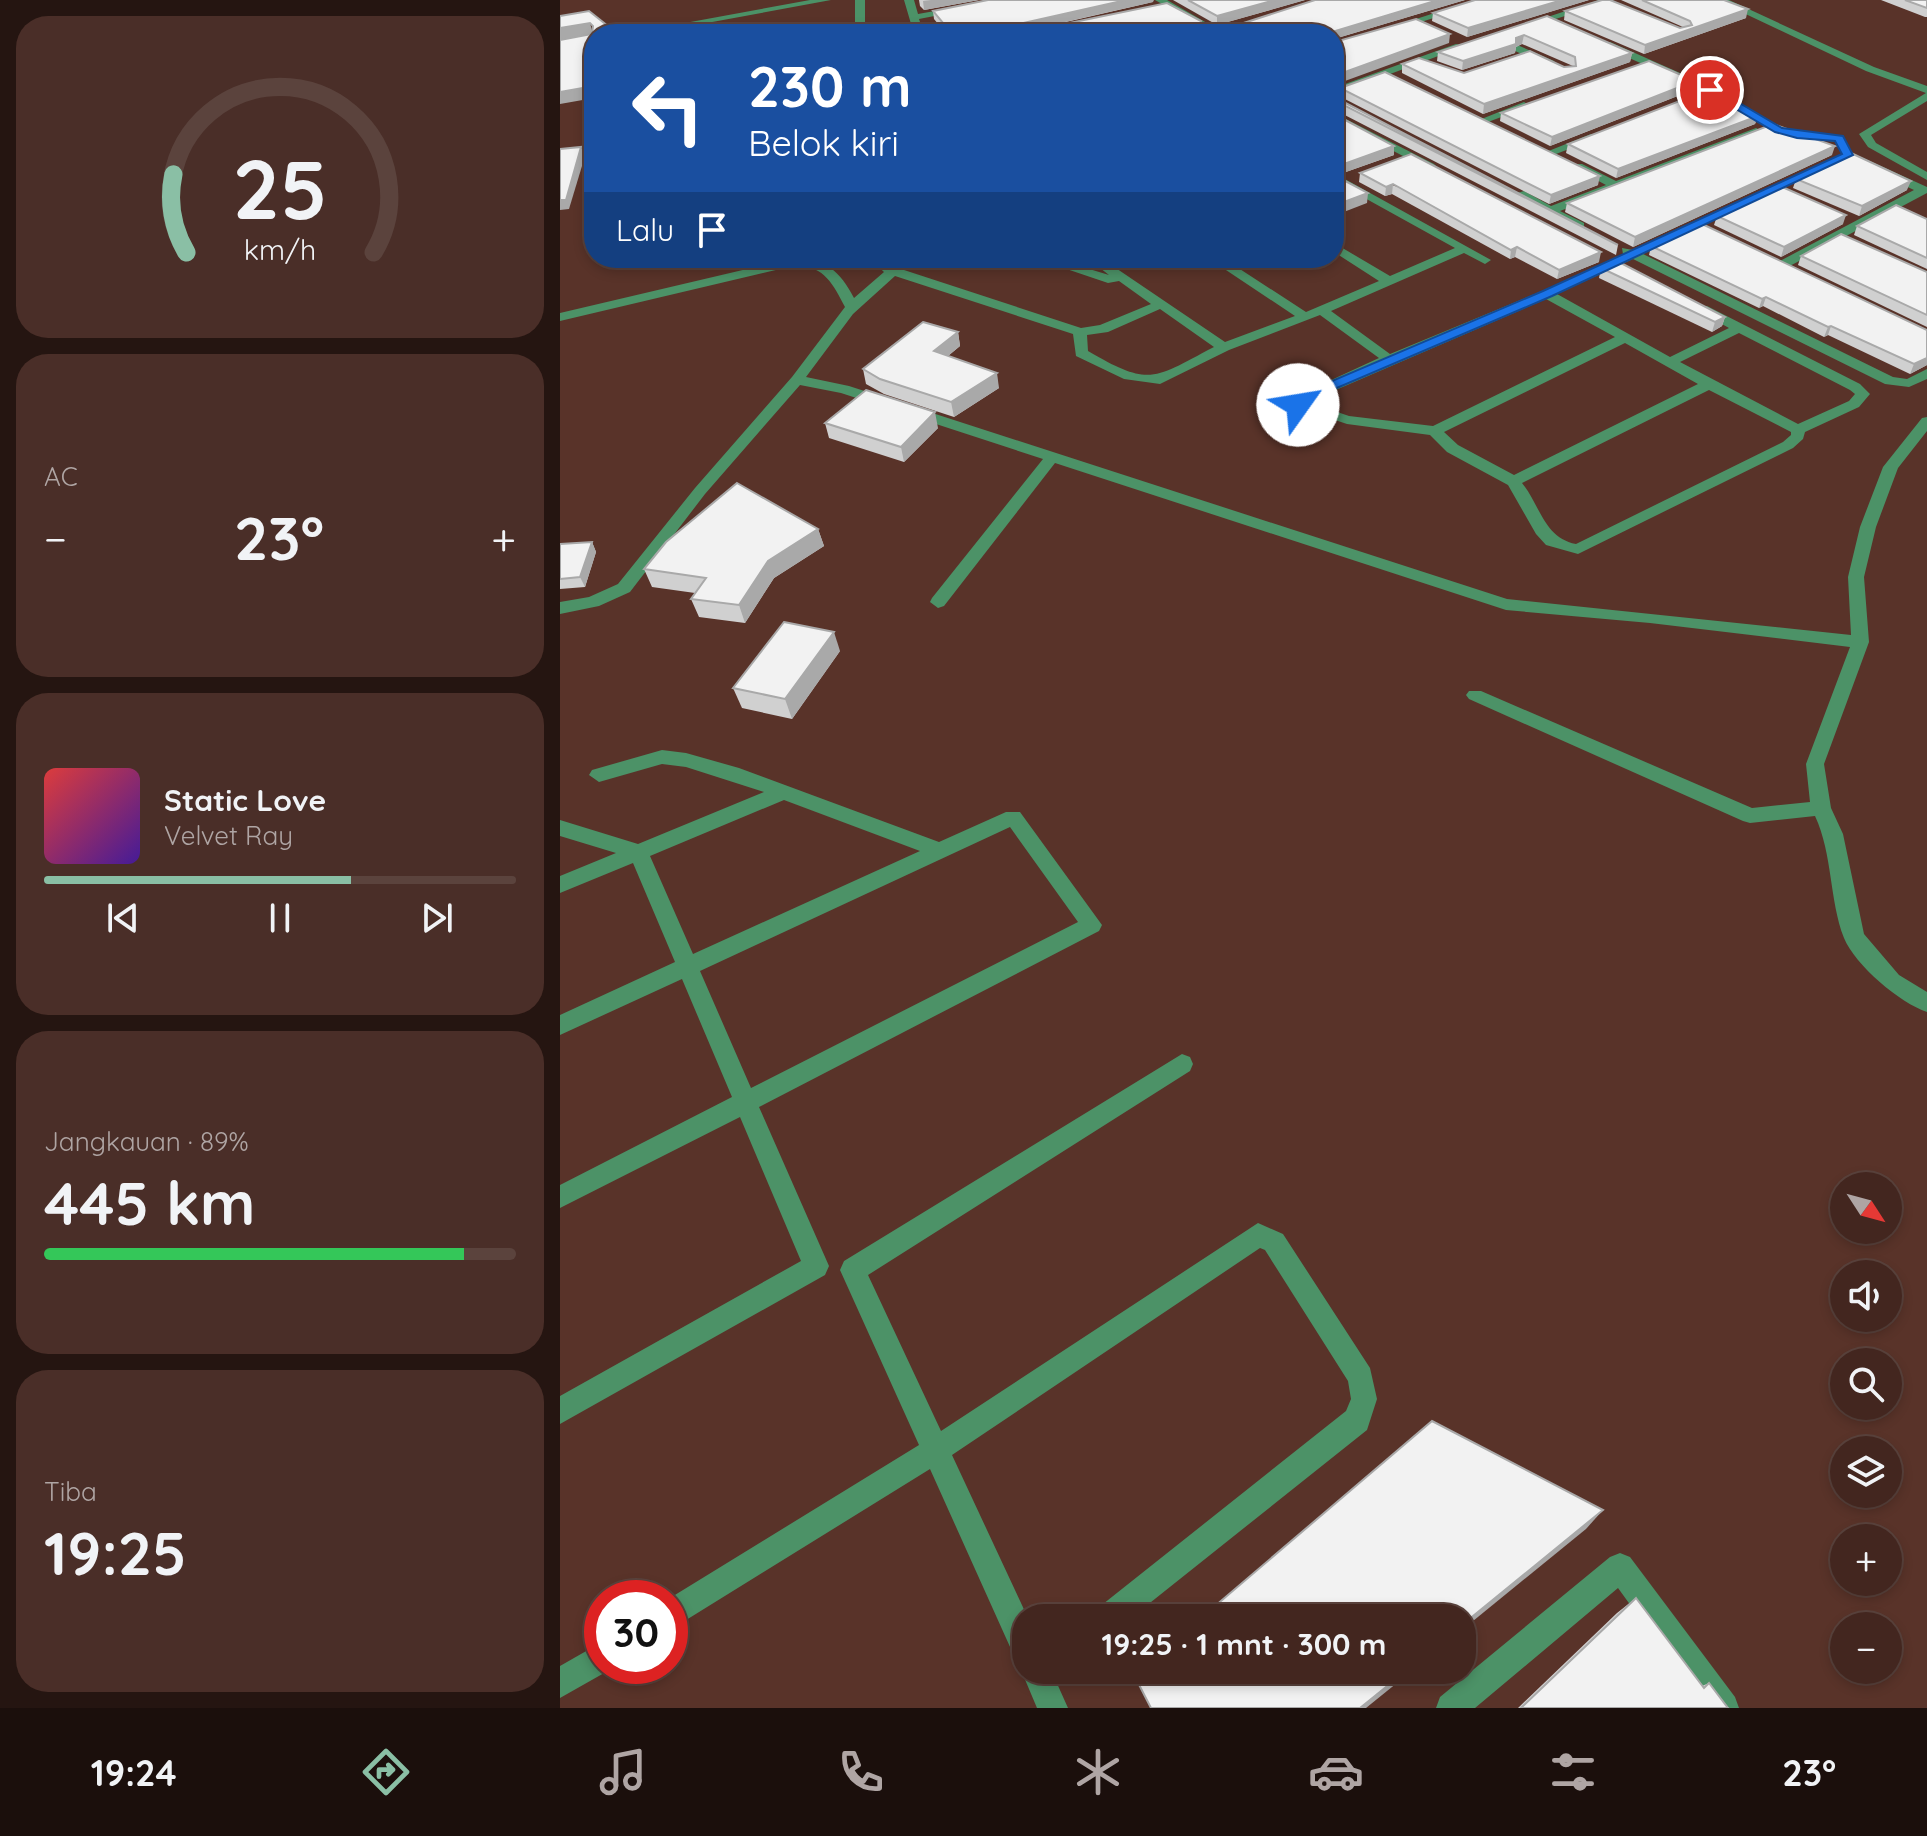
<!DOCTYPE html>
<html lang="id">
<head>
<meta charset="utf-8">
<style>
  body { margin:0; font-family:Quicksand,sans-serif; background:#4a2e28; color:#f1f3f6; height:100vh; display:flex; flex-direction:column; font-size:30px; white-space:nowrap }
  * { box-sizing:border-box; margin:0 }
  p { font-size:26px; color:#afa5a4 }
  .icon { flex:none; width:44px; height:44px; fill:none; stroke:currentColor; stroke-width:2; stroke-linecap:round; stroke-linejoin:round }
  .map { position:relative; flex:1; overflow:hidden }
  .panel { display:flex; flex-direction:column; gap:16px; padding:16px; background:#251511; width:560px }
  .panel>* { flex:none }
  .hud { position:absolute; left:24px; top:24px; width:760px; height:244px; border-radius:32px; box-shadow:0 4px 12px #0003,0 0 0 2px #5b433d; background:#1a4fa0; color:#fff; overflow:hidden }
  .needle { width:52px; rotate:126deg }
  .fabs { position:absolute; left:1270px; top:1172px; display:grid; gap:16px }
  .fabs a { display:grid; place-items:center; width:72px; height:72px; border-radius:50%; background:#43261f; box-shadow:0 4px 12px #0003,0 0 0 2px #5b433d; font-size:40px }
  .speed { position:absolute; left:24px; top:1580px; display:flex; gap:16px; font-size:40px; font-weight:700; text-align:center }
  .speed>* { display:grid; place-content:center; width:104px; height:104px; border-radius:50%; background:#43261f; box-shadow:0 4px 12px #0003,0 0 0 2px #5b433d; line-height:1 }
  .speed .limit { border:12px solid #d22; background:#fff; color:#111 }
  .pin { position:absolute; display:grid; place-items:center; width:68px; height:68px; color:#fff; margin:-34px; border:4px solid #fff; border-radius:50%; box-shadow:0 2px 8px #0007 }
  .me { position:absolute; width:88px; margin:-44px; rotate:58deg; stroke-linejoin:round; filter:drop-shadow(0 0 6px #0008) }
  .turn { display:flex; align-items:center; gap:28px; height:168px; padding:0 32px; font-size:36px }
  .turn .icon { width:104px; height:104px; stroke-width:2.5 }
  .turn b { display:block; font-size:56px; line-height:68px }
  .then { display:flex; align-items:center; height:76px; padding:0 32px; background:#0003; gap:16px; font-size:30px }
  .big { font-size:60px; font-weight:700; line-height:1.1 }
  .panel .card { flex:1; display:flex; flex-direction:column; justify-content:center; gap:12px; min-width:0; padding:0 28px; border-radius:32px; background:#4a2e28 }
  .panel .dial { align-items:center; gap:0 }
  .dial svg { height:208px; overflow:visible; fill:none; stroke:#5b433d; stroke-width:7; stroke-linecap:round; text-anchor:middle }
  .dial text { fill:#f1f3f6; stroke:none }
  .song { display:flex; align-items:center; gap:24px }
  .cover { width:96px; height:96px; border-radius:12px; background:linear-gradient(135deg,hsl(0 70% 55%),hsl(260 70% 35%)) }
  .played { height:8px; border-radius:4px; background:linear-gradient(90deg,#8abfa5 65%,#5b433d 65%) }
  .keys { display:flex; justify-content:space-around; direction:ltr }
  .heat { display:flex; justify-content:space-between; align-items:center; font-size:44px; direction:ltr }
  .charge { height:12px; border-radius:6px; background:linear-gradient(90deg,#34c759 89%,#5b433d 0) }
  .trip { position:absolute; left:452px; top:1604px; width:464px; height:80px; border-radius:32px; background:#43261f; box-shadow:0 4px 12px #0003,0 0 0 2px #5b433d; font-weight:700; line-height:80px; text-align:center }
  .tabs { display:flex; height:128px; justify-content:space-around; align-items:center; background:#1b0f0c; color:#afa5a4 }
  .tabs .icon { width:56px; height:56px }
  .tabs .active { color:#8abfa5 }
  .tabs b { font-size:36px; color:#f1f3f6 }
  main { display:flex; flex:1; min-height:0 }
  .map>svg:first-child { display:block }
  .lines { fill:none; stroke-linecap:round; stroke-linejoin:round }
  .minor { fill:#4c9267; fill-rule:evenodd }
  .wall { fill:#d0d0d0 }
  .shaded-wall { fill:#a9a9a9 }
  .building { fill:#f2f2f2; stroke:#a9a9a9; stroke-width:2 }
  .route { fill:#1a73e8; stroke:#114b97; stroke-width:2 }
</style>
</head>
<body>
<main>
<section class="panel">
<div class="card dial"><svg viewBox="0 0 100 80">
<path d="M14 69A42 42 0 1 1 86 69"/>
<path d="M14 69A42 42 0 0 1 9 39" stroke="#8abfa5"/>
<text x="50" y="56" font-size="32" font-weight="700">25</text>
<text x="50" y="72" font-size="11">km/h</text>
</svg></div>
<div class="card"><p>AC</p>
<div class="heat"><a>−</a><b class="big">23°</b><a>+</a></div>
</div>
<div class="card">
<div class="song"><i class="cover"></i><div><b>Static Love</b><p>Velvet Ray</p></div></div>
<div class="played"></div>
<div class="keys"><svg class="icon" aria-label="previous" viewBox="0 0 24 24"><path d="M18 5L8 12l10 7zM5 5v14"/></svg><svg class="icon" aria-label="pause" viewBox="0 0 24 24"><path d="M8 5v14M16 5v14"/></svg><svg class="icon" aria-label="next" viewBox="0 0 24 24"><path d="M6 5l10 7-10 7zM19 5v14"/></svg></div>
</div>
<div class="card"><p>Jangkauan · 89%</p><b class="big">445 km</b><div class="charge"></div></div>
<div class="card"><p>Tiba</p><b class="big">19:25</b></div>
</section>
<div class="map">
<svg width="1367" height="1708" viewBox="0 0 1367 1708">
  <rect width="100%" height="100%" fill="#593329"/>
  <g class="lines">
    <g class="minor">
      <path d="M250,0H271L87,34H65Z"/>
      <rect x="295" y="0" width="10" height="34"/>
      <path d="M344,0H354L358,14L436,0H457L359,19L364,34H354Z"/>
      <path d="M595,0H607L666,34H654Z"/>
      <path d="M915,0H930L836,30L828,28Z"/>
      <path d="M1039,0H1054L968,28L960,26Z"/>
      <path d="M1156,0H1169L1314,67L1367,86V101L1311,135L1316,143L1367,172V180L1308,147L1299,134L1366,93L1306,71Z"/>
      <path d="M932,34L994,61L995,63L986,65L929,39Z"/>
      <path d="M1042,42H1050L1154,88L1222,128L1283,137L1292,153L1367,187V193L1226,268H1218V262L1354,190L1284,157L1275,142L1214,132L1146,92L1042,46Z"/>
      <path d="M896,44L905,46L774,95V88Z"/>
      <path d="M964,102L969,105L968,107L928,122L919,120Z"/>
      <path d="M774,113L874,164L876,166L866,168L774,120Z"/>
      <path d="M1196,128L1202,131L1200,133L1000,211L1024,223V229H1016L954,194L964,191L991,206L1046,185L1014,168V164H1022L1056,181Z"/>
      <path d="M1031,134L1037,137L1035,139L996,154L986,152Z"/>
      <path d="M1257,165L1267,167L1083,254L1333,377L1347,379L1367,369V379L1349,387L1325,384L1073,259L997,294L1110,357L1169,328L1135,309L1147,306L1300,384L1310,394L1299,407L1245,432L1243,439L1233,448L1018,554L986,545L976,534L948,485L887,452L870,435L787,424L730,405V399L819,358L760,315L669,350L600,384L564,379L516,356L513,334L335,276L293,314L246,377L289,386L947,599L1291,635L1288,577L1300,527L1323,467L1362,418L1367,417V431L1338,468L1316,527L1304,577L1309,642L1264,764L1271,808L1283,834L1304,934L1339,975L1367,992V1012C1340,1003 1295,965 1284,938C1269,899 1273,855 1255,816L1190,823L1183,821L909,699L906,695L909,691H921L1192,808L1250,802L1246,764L1290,647L1090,623L946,610L495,463L384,606L378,608L370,602L372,598L483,459L281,393L240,385L145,494L70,592L39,606L0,614V602L29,597L58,584L135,488L232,377L285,307C273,284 265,267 237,265L0,321V313L234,258C265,258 280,271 294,298L324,272L309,258H322L332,266L348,258H363L344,270L521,328L540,325L591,304L559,281L548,283L474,258H493L549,275L527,258H541L665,342L735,316L648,258H663L746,312L819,281L774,252V243L830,276L895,248L774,181V173L931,260L925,264L904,253L771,311L830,354L982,291L1063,254L1062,248L1073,250ZM986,299L1055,337L873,426L789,416L748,402ZM600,309L654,347C594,378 591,388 528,351L527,335L548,332ZM1179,333L1290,390L1295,394L1289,401L1238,424L1120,362ZM1065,343L1138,384L954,475L898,445L884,432ZM1149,390L1231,432V435L1223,442L1016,544C984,538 980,505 962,483Z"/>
      <path d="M102,750L126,753L179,768L379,842L446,812H460L542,925L539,931L199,1107L269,1266L265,1275L0,1424V1396L241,1261L180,1117L0,1208V1185L172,1097L122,979L0,1035V1015L115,962L73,863L0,893V876L56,853L0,836V820L78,844L204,792L126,767L102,764L39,782L29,775L32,770ZM224,800L360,851L133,954L90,856ZM450,827L518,922L191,1088L140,971Z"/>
      <path d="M622,1054L630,1057L633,1064L630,1071L308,1275L381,1431L698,1223L723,1234L810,1368L817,1399L807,1430L571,1618H533L538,1608L786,1411L791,1399L788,1381L705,1250L700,1248L392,1455L468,1618L466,1670H491L508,1708H477L461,1670L465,1661L455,1658L370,1469L110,1630V1598L359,1445L280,1270L284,1261Z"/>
      <path d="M1060,1553L1070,1557L1175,1697L1179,1708H1145L1058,1588L915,1708H876L880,1697L1050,1557Z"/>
      <path d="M42,1642V1666L53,1668L0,1698V1666Z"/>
    </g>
  </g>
  <g class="wall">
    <path d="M359,0H419L364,10L360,6Z"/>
    <path d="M613,0H745L657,25Z"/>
    <path d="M755,0H905L774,39V34H361L360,29L379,25L374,19L373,11L593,2L480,28H668Z"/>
    <path d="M914,0H1029L907,37L872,21L873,13Z"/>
    <path d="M1061,0H1164L1186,18L1084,54L1004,20L1005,11L1120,28L1123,27Z"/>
    <path d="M1321,0H1367V17H1365Z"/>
    <path d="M987,16L1072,53L1070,62L923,114L842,73V64L904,73L1013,66L962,44L956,47L955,53L902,70L877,61L878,52Z"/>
    <path d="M1135,81L1133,90L990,146L940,121L941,113Z"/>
    <path d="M780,88L1038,185L989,204L779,96Z"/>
    <path d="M774,97L1058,245L1056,255L775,110L774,111Z"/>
    <path d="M774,114L834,146V155L783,173L774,171Z"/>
    <path d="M1198,116L1195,124L1056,178L1006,153L1008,144Z"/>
    <path d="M1272,155L1073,247L1005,212L1007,203Z"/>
    <path d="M800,173L1039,262L997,279L955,257L950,259L832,194L825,196L799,182Z"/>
    <path d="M1236,179L1347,190L1299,216L1233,188Z"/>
    <path d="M1157,216L1283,224L1221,257L1154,225Z"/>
    <path d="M1367,219V269L1294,235L1297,226Z"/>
    <path d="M1091,246L1367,330V365L1350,374L1268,335L1264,337L1203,306L1199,308L1089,255Z"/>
    <path d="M1241,256L1367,272V327L1238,265Z"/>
    <path d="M1041,268L1165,317L1162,326L1152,332L1039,278Z"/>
    <path d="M398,332L400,346L388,356L439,388L394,417L324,394L306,384L303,369Z"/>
    <path d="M265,423L378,428L344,462L269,438Z"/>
    <path d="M258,529L264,546L214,578L185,623L139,617L131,599L135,593L92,587L84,569Z"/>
    <path d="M32,542L36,552L25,587L0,589V544Z"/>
    <path d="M280,651L232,719L182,708L173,688Z"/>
    <path d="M1076,1598L1142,1686L1149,1683L1168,1708H958L1057,1613Z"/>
  </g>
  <g class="shaded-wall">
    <path d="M371,0H419L364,10L363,1Z"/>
    <path d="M566,0H594L593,2L465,31L462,26L464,23Z"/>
    <path d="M715,0H745L657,25V16Z"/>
    <path d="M878,0H905L774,39V34H772V32Z"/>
    <path d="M1002,0H1029L907,37L908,28Z"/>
    <path d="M1188,9L1186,18L1084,54L1085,45Z"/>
    <path d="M30,23L33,34L0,40V28Z"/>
    <path d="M890,34L889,43L774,85V76Z"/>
    <path d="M964,35L962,44L956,47L955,53L902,70L903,61Z"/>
    <path d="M1072,53L1070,62L923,114L924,104Z"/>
    <path d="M1135,81L1133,90L990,146L992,137Z"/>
    <path d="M34,86V98L0,104V92Z"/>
    <path d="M1198,116L1195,124L1056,178L1058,169Z"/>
    <path d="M834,146V155L783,173L784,164Z"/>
    <path d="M1275,146L1272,155L1073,247L1075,237Z"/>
    <path d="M21,147L25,156L9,209L0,210V200Z"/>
    <path d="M1040,176L1038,185L989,204L991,195Z"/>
    <path d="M1351,181L1347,190L1299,216L1302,206Z"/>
    <path d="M833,184L832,194L825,196L826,187Z"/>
    <path d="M808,193L807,203L776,215V205Z"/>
    <path d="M1286,215L1283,224L1221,257L1224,247Z"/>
    <path d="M957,247L955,257L950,259L951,250Z"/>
    <path d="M1041,252L1039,262L997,279L999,270Z"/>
    <path d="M1206,297L1203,306L1199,308L1202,299Z"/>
    <path d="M1165,317L1162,326L1152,332L1155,322Z"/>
    <path d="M1271,326L1268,335L1264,337L1268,327Z"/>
    <path d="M398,332L400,346L377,365L374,351Z"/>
    <path d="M1367,358V365L1350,374L1354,364Z"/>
    <path d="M437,373L439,388L394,417L391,402Z"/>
    <path d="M375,412L378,428L344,462L341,447Z"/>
    <path d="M258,529L264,546L214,578L185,623L179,605L208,561Z"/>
    <path d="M32,542L36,552L25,587L20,577Z"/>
    <path d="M274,632L280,651L232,719L225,699Z"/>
    <path d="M1043,1510L1026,1529L902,1630V1625Z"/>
    <path d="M847,1670H853L806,1708H800Z"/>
  </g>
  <g class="building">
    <path d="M428,0H566L464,23L462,26L485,28L607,3L641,21L637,25L640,28H668L755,0H878L772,32V34H366L360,29L384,24L373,11Z"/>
    <path d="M628,0H715L657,16Z"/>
    <path d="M915,0H1002L908,28L873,13Z"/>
    <path d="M1042,0H1050L1120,28L1132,25L1130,21L1082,0H1164L1188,9L1085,45L1005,11Z"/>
    <path d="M1345,0H1367V8Z"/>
    <path d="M29,11L58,34H34V86L0,92V40L32,34L33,26L30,23L0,28V16Z"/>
    <path d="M987,16L1072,53L924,104L842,64L859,58L904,73L970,51L1004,67L1016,66L1015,57L964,35L956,38V44L903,61L878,52Z"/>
    <path d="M856,19L890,34L774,76V41L775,42Z"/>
    <path d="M1089,61L1135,81L992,137L941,113Z"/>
    <path d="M825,72L1040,176L991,195L780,88Z"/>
    <path d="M1148,90L1198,116L1058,169L1008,144Z"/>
    <path d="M774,97L1058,245L776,101L774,102Z"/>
    <path d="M774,114L834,146L784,164L774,162Z"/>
    <path d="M1213,124L1275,146L1075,237L1007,203Z"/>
    <path d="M21,147L6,200H0V149Z"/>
    <path d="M1291,153L1351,181L1302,206L1236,179Z"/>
    <path d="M851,154L1041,252L999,270L957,247L951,250L833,184L826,187L800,173Z"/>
    <path d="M774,175L808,193L776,205L774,204Z"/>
    <path d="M1220,186L1286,215L1224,247L1157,216Z"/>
    <path d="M1336,205L1367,219V258L1297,226Z"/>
    <path d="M1140,223L1367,330V358L1354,364L1271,326L1268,327L1206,297L1202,299L1091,246Z"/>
    <path d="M1281,234L1367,272V315L1241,256Z"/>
    <path d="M1057,261L1165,317L1155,322L1041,268Z"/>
    <path d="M363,322L398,332L374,351L437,373L391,402L320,379L303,369Z"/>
    <path d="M306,390L375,412L341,447L265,423Z"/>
    <path d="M177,483L258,529L208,561L179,605L131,599L146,578L84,569L106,542Z"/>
    <path d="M32,542L20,577L0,579V544Z"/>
    <path d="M224,622L274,632L225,699L173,688Z"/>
    <path d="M872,1421L1043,1510L902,1625V1618H641Z"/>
    <path d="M1076,1598L1144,1688L1149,1683L1168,1708H961Z"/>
    <path d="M580,1670H847L800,1708H591L574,1675Z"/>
  </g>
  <path class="route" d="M1147,88H1154L1222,128L1283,136L1293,155L992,296L744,402L743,408H734L732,398L983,291L1282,154L1275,141L1237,138L1215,132L1147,92Z"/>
</svg>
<div class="fabs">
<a><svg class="needle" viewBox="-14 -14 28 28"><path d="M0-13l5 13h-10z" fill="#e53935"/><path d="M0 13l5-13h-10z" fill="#afa5a4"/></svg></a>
<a><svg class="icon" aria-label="sound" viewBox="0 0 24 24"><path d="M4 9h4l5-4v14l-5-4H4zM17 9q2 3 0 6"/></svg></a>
<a><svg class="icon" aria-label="search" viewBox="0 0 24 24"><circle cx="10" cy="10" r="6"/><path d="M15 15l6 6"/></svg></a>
<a><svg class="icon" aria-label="layers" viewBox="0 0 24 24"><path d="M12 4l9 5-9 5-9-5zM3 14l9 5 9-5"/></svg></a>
<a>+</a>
<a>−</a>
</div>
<div class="speed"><div class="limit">30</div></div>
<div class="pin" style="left:1150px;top:90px;background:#d93025"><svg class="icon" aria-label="arrive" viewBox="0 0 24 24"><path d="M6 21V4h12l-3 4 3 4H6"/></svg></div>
<svg class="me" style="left:738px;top:405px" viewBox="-20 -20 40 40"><circle r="19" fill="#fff"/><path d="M0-13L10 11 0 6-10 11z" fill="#1a73e8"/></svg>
<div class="trip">19:25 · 1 mnt · 300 m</div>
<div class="hud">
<div class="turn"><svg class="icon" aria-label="left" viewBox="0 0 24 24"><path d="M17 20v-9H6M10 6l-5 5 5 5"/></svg><div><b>230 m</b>Belok kiri</div></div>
<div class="then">Lalu<svg class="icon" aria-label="arrive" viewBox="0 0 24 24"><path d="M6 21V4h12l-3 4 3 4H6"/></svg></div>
</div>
</div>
</main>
<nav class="tabs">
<b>19:24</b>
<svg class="icon active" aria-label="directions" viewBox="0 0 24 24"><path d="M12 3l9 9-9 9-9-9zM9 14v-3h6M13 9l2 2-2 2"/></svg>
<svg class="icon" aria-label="music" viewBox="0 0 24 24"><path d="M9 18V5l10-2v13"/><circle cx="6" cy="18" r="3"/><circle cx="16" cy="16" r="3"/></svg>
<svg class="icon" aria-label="phone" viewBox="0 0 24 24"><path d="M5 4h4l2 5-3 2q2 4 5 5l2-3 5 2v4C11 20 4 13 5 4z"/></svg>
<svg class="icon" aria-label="climate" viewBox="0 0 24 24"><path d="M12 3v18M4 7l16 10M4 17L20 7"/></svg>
<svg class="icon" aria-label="car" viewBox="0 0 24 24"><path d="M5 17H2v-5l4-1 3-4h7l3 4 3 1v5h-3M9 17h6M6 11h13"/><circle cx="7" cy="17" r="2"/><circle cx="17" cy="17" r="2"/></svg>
<svg class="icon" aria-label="filters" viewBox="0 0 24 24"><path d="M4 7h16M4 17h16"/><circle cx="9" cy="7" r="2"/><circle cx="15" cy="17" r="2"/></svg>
<b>23°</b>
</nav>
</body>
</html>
